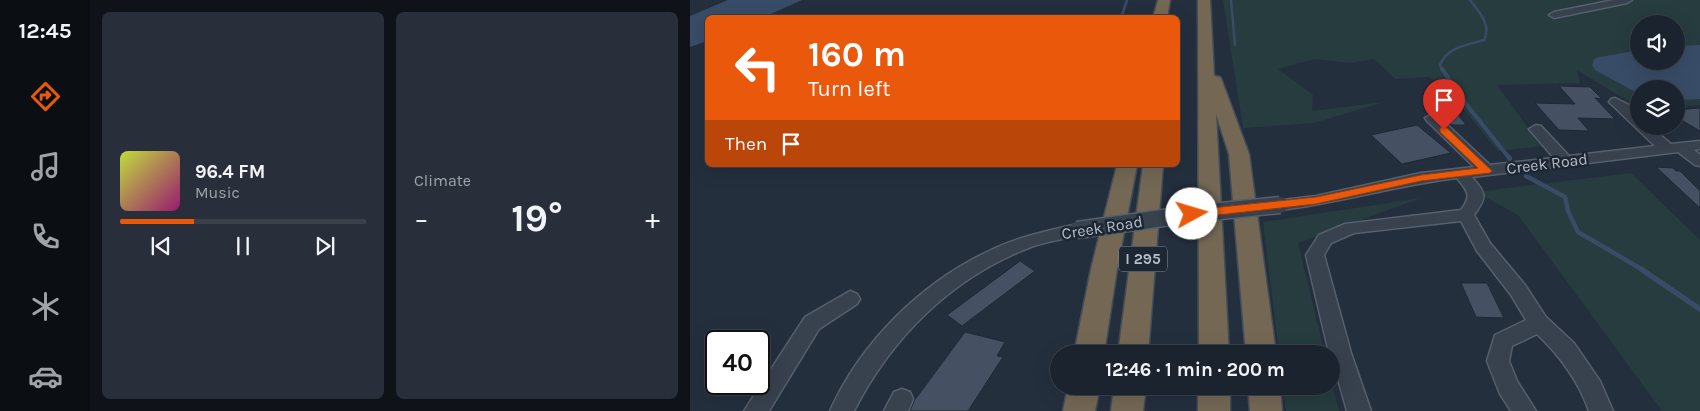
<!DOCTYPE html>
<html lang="en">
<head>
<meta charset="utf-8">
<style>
  body { margin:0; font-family:Karla,sans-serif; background:#282f3a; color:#f1f3f6; height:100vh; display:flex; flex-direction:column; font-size:19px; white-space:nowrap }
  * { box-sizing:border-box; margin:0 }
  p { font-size:16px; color:#a0a4aa }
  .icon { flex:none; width:28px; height:28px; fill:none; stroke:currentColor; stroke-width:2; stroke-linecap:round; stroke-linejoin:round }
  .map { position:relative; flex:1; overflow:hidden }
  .drawer { display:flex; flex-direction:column; gap:12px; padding:12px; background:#0f1319; width:600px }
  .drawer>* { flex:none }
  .guide { position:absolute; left:15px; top:15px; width:475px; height:152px; border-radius:8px; box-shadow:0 5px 20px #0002,0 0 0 1px #39404a; background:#ea580c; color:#fff; overflow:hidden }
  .controls { position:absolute; left:940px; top:15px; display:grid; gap:10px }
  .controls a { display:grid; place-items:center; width:55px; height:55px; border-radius:50%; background:#1b232e; box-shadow:0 5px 20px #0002,0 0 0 1px #39404a; font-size:25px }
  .speed { position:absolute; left:15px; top:330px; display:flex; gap:10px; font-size:25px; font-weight:700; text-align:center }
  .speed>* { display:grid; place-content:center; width:65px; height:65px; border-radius:50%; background:#1b232e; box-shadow:0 5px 20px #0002,0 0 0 1px #39404a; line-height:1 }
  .speed .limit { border:2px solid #111; border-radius:8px; background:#fff; color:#111 }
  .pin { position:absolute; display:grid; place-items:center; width:42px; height:42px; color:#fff; margin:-51px -21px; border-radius:50% 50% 50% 0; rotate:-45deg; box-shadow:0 0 5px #0007 }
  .pin .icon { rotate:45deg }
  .me { position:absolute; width:55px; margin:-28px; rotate:84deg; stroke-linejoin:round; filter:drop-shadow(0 0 4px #0008) }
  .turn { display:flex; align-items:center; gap:18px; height:105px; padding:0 20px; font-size:22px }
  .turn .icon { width:65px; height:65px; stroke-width:2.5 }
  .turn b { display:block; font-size:35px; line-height:42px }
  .then { display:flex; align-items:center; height:48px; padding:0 20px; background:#0003; gap:10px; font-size:19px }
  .big { font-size:38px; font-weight:700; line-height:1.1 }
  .drawer .widget { flex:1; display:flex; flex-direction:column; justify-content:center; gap:8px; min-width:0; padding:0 18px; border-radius:8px; background:#282f3a }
  .song { display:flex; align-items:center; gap:15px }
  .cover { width:60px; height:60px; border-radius:8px; background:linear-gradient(135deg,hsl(70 70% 55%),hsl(320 70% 35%)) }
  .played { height:5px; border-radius:2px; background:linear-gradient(90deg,#ea580c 30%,#39404a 30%) }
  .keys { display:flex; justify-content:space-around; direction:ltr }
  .heat { display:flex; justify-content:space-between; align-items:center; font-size:28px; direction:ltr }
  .drawer .tiles { flex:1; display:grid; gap:12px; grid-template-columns:repeat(2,1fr) }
  .trip { position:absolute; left:360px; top:345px; width:290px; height:50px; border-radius:25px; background:#1b232e; box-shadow:0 5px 20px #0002,0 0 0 1px #39404a; font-weight:700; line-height:50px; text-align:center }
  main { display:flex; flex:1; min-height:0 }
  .dock { display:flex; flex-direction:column; width:90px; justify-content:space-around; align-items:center; background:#0b0e12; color:#a0a4aa }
  .dock .icon { width:35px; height:35px }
  .dock .selected { color:#ea580c }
  .dock b { font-size:22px; color:#f1f3f6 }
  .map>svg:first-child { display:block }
  .green { fill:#263c3f; fill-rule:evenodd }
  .water { fill:#394c67 }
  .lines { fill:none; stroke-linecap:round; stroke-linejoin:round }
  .stream-far3 { stroke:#394c67; stroke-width:2.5 }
  .stream-far2 { stroke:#394c67; stroke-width:4 }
  .stream-far1 { stroke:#394c67; stroke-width:4.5 }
  .stream { stroke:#394c67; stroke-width:5.5 }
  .building { fill:#455162; stroke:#1f2835 }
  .minor-casing { stroke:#565f6c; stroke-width:3 }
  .highway-casing { stroke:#434c59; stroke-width:3 }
  .minor { fill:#38414e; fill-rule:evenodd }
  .highway { fill:#746855; fill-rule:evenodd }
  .minor-bridge-casing { stroke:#565f6c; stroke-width:19; stroke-linecap:butt }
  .minor-bridge { stroke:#38414e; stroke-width:16 }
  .route { fill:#ea580c; stroke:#983908 }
  .labels { text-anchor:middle; stroke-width:5; stroke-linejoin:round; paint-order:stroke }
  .shield { fill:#1d2633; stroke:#878f9c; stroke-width:1 }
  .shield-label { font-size:15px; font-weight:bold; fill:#b4bcc9 }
  .street-label { font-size:16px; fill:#b4bcc9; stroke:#1d2633 }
</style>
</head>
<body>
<main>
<nav class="dock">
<b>12:45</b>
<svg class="icon selected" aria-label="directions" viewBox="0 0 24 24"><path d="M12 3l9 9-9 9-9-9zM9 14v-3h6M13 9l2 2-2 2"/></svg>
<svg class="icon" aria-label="music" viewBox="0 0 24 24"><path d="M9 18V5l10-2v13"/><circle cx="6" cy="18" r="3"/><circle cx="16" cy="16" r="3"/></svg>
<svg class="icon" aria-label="phone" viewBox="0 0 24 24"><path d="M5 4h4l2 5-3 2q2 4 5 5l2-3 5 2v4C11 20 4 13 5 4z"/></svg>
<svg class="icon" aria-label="climate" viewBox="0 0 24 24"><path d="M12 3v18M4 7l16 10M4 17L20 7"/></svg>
<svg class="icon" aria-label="car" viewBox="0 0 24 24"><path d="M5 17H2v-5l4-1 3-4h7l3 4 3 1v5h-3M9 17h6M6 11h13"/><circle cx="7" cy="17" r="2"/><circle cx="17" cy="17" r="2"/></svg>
</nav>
<section class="drawer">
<div class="tiles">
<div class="widget">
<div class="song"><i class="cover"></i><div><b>96.4 FM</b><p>Music</p></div></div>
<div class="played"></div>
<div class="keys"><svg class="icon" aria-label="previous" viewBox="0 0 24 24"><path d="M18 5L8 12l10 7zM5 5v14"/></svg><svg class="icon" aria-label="pause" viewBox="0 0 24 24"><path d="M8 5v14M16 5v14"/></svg><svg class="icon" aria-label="next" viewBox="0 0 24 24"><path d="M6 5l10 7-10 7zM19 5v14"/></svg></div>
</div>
<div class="widget"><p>Climate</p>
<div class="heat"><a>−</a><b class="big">19°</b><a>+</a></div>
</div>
</div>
</section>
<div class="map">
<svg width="1010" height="411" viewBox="0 0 1010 411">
  <rect width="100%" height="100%" fill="#242f3e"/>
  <g class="green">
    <path d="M533,0H1010V105L986,107V89H949V108L887,70L890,83L807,85L851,146L808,151L758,90L739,77L705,79L684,59L660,63L624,59L588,69L623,95L622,111L694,102L624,123L553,128ZM949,24H986V61H949Z"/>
    <path d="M941,173L1010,240V411H972L828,215L786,192Z"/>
    <path d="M731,198L608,243L635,354H589L573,222Z"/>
    <path d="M641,380L649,411H596L593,386H641Z"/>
  </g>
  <g class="water">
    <path d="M38,0H112L74,17L18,18L17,41L0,47V16Z"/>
    <path d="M1010,45V99L986,100V89H949V94L905,70L902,65L904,59L910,57L949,50V61H986V46Z"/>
  </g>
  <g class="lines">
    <g class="stream-far3">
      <path d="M541,0L545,45"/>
      <path d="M431,18L437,0"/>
      <path d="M752,70L750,65C757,47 777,45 794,40C802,25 789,12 780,0"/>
    </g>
    <path class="stream-far2" d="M752,69L776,104L820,159"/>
    <g class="stream-far1">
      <path d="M819,157L820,159"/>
      <path d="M836,176L875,197L878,211L888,232L953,270"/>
    </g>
    <path class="stream" d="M951,269L1010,309"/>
  </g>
  <g class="building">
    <path d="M869,86L900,87L912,99L905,98L925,119L888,118L899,131L869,130L845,103L885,104Z"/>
    <path d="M733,94H752L776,125H761L747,113Z"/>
    <path d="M1010,108V131L986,117V110Z"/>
    <path d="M727,125L761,153L712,164L681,135Z"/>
    <path d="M966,167L983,168L986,171H990L1010,191V208Z"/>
    <path d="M330,261L345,271L272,326L257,315Z"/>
    <path d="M771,283H797L814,318L786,317Z"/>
    <path d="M275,332L315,342L307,356L313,357L278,411H220L224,401Z"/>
  </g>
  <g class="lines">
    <g class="minor-casing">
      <g id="minor">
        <path d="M924,0H942L937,3L864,18L859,15L864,12Z"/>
        <path d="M925,98L939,105L949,115V126H959L981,144L1010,141V149L1004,150L1010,155V166L1005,165L988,152L782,177C796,194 798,196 784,215L800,243L835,285L856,317L884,343L910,381L923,411H899C888,380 870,356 847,334L822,346L819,361L827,381L846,411H821L810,394L797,361L805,335L836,320L821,295L787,251L771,221L664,233L641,243L634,255L661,353L681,411H657L641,354L639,353L616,255L629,235L655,224L771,210C782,195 778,192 767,178C707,185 650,203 590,210L584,209L582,205L584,201L626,196L731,173L784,167L737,121L735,118L742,114L747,115L800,165L864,158L839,129L846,125L851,126L879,156L965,146L919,102L921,99Z"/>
        <path d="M387,224L393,226L396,230L393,234C376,239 358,241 341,247C262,277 202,337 164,411H140C171,342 231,283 299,251C327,237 357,231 387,224Z"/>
        <path d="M160,291L167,294L170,299L167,304L129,329L79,411H54L115,317Z"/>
        <path d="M212,389L220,392L223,399L218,411H194L204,392Z"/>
      </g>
    </g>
    <g class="highway-casing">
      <g id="highway">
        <path d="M468,0H480L477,18H463Z"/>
        <path d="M508,0H520L524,76L530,77L532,81L559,154L586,354H556L539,154L526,114L539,354H509Z"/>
        <path d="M427,165H447L427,269L414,354H384L401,269Z"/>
        <path d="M453,165H473L458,354H428Z"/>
        <path d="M378,386H410L405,411H373Z"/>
        <path d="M424,386H456L453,411H421Z"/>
        <rect x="508" y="386" width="32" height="25"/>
        <path d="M558,386H590L592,411H560Z"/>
      </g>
    </g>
    <use href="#minor" class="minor"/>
    <use href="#highway" class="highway"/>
    <g class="minor-bridge-casing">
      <path id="minor-bridge" d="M387,230L502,214L590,205"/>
    </g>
    <use href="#minor-bridge" class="minor-bridge"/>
  </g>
  <path class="route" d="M754,127L757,128L800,169L802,171L800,173L731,181L626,204L502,218L496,214L502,210L626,197L731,175L788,168L750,132V128Z"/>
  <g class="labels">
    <rect class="shield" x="429" y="246.5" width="48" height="25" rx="4"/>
    <g class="shield-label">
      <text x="453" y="264">I 295</text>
    </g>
    <g class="street-label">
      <text transform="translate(857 163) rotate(-7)" y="6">Creek Road</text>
      <text transform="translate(412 227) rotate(-9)" y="6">Creek Road</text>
    </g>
  </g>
</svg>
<div class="controls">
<a><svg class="icon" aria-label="sound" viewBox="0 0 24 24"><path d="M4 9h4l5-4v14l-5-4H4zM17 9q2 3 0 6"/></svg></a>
<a><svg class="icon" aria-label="layers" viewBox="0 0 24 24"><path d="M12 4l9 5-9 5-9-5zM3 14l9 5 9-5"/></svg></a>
</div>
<div class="speed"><div class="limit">40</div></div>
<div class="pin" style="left:754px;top:130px;background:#d93025"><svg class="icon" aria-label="arrive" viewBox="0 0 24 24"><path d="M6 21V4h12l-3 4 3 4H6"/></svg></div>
<svg class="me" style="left:502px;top:214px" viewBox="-20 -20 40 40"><circle r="19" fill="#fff"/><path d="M0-13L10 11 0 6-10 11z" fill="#ea580c"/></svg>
<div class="trip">12:46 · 1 min · 200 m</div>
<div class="guide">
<div class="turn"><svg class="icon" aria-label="left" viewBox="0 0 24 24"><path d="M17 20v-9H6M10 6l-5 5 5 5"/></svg><div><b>160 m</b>Turn left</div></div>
<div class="then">Then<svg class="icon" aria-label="arrive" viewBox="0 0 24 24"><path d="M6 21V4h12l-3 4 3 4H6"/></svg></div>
</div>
</div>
</main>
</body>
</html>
